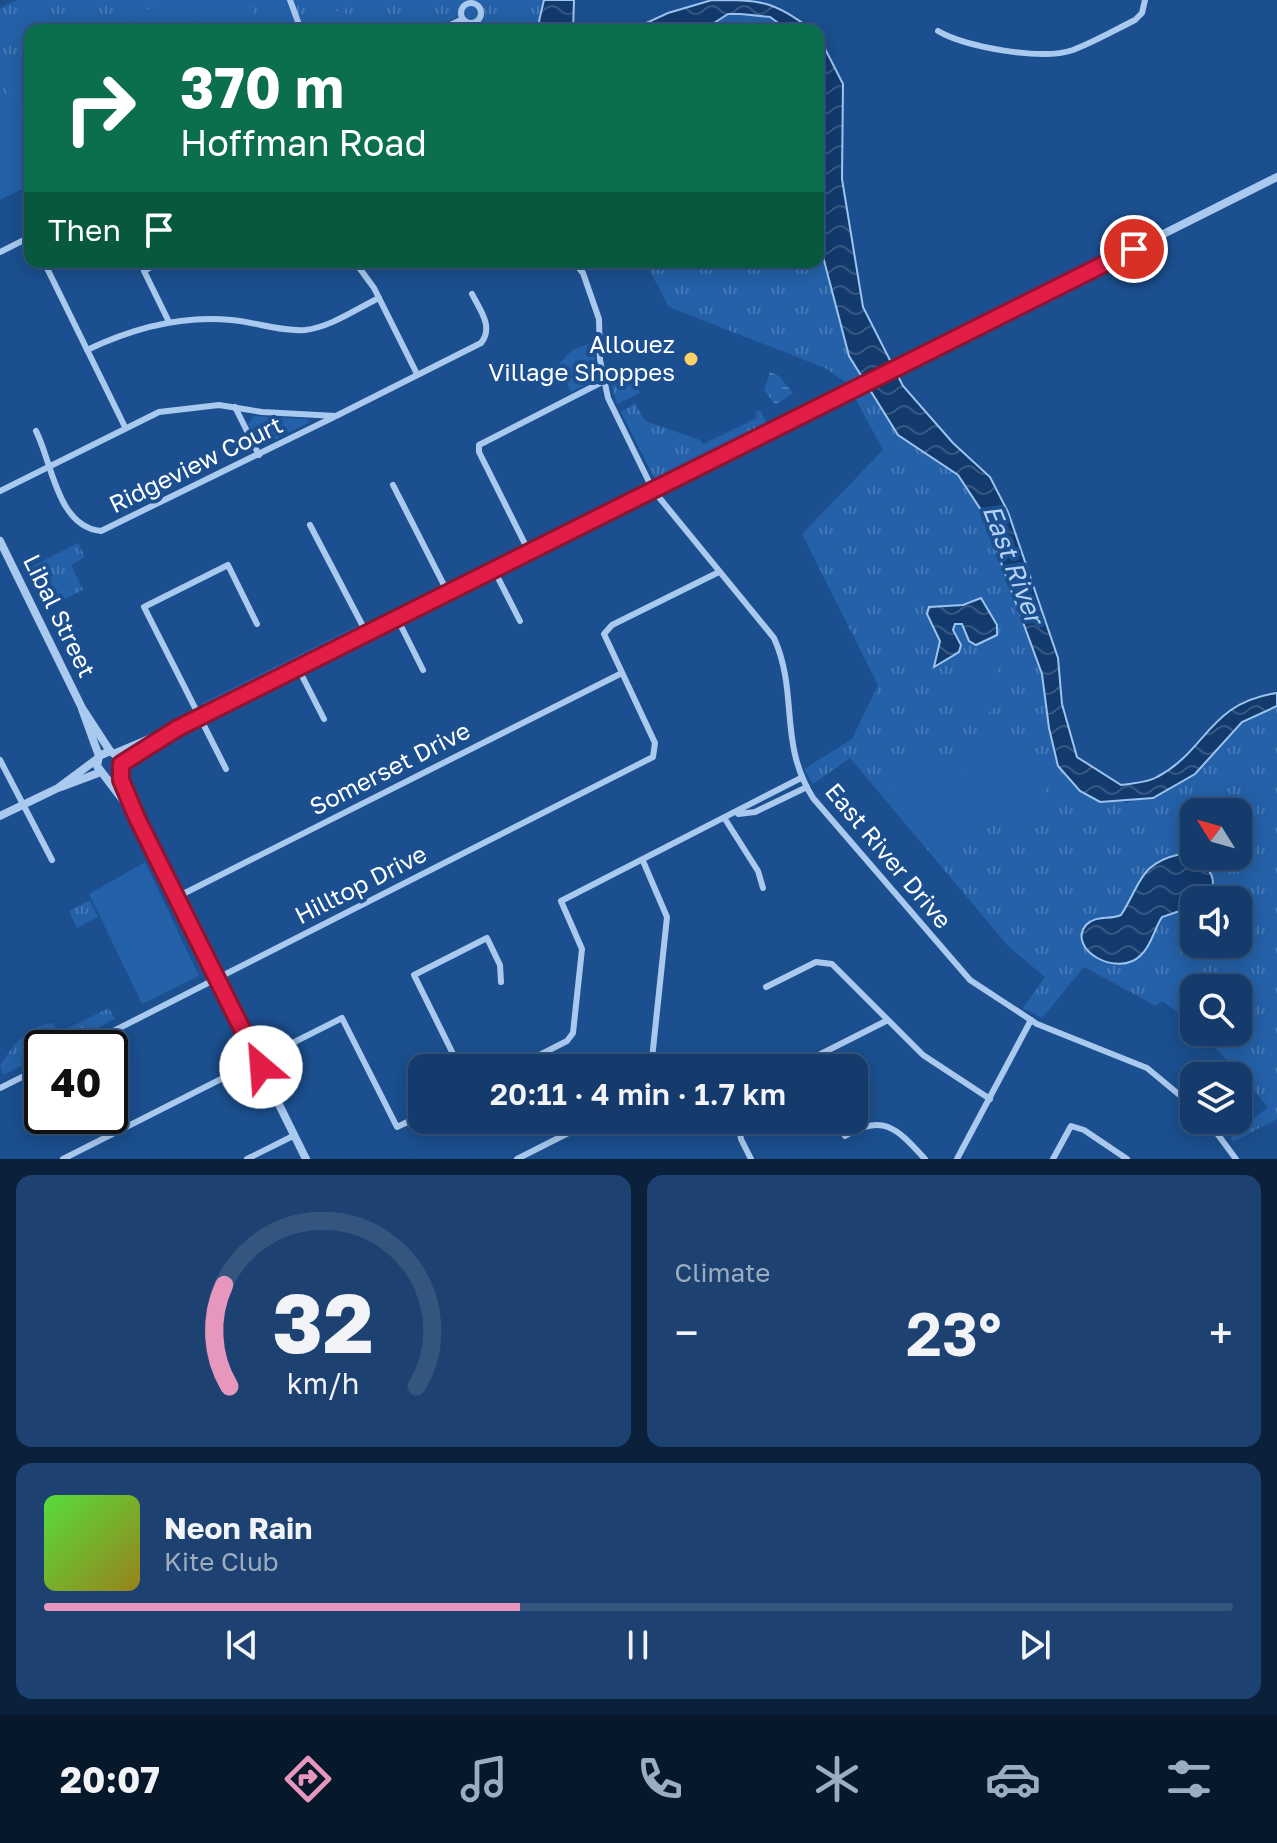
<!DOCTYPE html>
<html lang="en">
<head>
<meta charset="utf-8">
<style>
  body { margin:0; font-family:"Golos Text",sans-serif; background:#1d4271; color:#f1f3f6; height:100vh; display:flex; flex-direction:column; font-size:30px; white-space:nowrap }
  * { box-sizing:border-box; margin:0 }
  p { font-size:26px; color:#9dadc1 }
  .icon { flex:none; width:44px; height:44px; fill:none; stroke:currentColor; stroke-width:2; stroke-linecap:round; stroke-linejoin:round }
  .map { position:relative; height:1159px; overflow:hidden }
  .sheet { display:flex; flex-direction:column; gap:16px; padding:16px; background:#0b203b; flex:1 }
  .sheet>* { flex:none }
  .top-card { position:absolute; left:24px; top:24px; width:800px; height:244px; border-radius:16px; box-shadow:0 4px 20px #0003,0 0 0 2px #33557e; background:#0b6e4f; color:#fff; overflow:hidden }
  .needle { width:52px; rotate:307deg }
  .tools { position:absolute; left:1180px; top:798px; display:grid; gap:16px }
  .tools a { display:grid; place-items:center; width:72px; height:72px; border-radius:16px; background:#143b6b; box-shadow:0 4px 20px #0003,0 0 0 2px #33557e; font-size:40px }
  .speed { position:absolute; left:24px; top:1030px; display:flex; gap:16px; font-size:40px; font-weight:700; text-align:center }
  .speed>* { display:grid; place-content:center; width:104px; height:104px; border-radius:50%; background:#143b6b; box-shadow:0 4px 20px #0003,0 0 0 2px #33557e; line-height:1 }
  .speed .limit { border:4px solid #111; border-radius:12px; background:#fff; color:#111 }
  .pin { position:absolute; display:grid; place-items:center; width:68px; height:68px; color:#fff; margin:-34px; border:4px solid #fff; border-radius:50%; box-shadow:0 2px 8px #0007 }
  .me { position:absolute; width:88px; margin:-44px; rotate:333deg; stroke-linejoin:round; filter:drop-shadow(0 0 6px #0008) }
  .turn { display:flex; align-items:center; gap:28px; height:168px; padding:0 24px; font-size:36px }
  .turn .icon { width:104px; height:104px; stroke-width:2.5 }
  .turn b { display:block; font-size:56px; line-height:68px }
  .then { display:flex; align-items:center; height:76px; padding:0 24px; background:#0003; gap:16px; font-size:30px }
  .big { font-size:60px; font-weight:600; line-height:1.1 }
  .sheet .widget { flex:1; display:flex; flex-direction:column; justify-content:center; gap:12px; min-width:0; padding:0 28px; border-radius:16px; background:#1d4271 }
  .sheet .dial { align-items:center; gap:0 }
  .dial svg { height:208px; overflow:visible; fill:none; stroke:#33557e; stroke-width:7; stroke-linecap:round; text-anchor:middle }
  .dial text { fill:#f1f3f6; stroke:none }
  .song { display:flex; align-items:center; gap:24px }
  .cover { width:96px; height:96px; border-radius:12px; background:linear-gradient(135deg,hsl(110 70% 55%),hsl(50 70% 35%)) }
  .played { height:8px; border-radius:4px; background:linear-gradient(90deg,#e797bd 40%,#33557e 40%) }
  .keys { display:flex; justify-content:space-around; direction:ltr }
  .heat { display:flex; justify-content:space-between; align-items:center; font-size:44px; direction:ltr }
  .sheet .tiles { flex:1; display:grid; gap:16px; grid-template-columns:1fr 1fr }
  .widget:last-child { grid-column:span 2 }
  .trip { position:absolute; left:408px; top:1054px; width:460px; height:80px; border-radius:16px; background:#143b6b; box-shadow:0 4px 20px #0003,0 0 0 2px #33557e; font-weight:600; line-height:80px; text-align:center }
  .tabs { display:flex; height:128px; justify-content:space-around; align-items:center; background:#08182b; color:#9dadc1 }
  .tabs .icon { width:56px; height:56px }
  .tabs .active { color:#e797bd }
  .tabs b { font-size:36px; color:#f1f3f6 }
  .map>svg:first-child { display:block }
  .grass { fill:url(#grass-tufts); fill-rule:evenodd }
  .wetland { fill:url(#wetland-marsh) }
  .garden { fill:#2461a8 }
  .water { fill:url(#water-waves); stroke:#9cc4f0; stroke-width:2 }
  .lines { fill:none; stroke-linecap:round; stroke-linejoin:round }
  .minor { stroke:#a9c9ee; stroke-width:6 }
  .tertiary { stroke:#a9c9ee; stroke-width:8 }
  .route-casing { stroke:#92132f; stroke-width:20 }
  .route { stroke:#e11d48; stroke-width:14 }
  .poi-dot { fill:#ffd166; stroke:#1b4f8f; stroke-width:3 }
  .labels { text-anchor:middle; stroke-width:8; stroke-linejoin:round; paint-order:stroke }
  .poi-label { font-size:24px; fill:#fff; stroke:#1b4f8f; text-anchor:end }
  .street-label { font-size:24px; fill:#fff; stroke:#1b4f8f }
  .water-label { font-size:26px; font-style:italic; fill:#b5d3f5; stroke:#1b4f8f }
</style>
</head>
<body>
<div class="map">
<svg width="1277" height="1159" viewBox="0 0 1277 1159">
  <defs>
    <pattern id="grass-tufts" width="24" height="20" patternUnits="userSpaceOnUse" patternTransform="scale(2)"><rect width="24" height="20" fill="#2461a8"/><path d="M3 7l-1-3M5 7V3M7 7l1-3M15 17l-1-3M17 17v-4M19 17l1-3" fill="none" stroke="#4579b5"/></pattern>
    <pattern id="wetland-marsh" width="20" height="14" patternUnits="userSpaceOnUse" patternTransform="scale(2)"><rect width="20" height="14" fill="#2461a8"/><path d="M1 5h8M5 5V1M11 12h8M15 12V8" fill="none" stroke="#4579b5"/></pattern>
    <pattern id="water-waves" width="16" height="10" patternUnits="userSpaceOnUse" patternTransform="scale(2)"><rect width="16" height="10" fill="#123a6d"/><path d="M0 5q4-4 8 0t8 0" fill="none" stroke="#365883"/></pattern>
  </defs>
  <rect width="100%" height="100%" fill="#1b4f8f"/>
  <g class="grass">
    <path d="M17,0H544L539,20L544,30H472L463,14L430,30H30V185L0,200V8Z"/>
    <path d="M728,14L770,16L788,30H703Z"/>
    <path d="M818,191L820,245L849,356L898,435L958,475L983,513L1042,674L1049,728L1058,766L1080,791L1128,803L1218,747L1242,722L1277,706V1119L1233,1142L1230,1138L1268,1107L1202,1032H1238V988H1194V1024L1162,1001L1156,1006L1084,967L1042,1018L1023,1008L1045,977L1008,946L850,758L813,784L804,769L852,739L878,685L802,534L883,450L847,383L825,368L669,307L645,262H818ZM1194,812H1238V856H1194ZM1194,900H1238V944H1194Z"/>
    <path d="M595,341V379L571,392L557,366L571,351Z"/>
    <path d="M627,365L640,393L617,404L608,370Z"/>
    <path d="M635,403L645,421L700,440L703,444L757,418L755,413L760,410L768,425L656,481L621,412Z"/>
    <path d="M254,416L307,419L310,422L262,446L248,425Z"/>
    <path d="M78,543L85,557L71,565L83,590L45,609L25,570Z"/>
    <path d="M357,626L358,632L205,711L201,704Z"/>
    <path d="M90,900L98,917L77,928L69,911Z"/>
    <path d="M109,1008L115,1019L71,1041L66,1029Z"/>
    <path d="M53,1023L63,1045L42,1048V1055L3,1075L0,1066C14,1044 26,1026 53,1023Z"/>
  </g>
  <g class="wetland">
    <path d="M333,0H359L344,10L340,30H335L337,12Z"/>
    <path d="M770,372L779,376L793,393L776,405L764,390Z"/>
  </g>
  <g class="garden">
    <path d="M167,0H176L190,30H128L124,21Z"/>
    <path d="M186,0H246L263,29L203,30Z"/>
    <path d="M30,68V134L4,81Z"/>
    <path d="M0,83L30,142V168L0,183Z"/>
    <path d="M991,661L1014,695L966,727L944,693Z"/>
    <path d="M1002,724L1051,799L1003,831L953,756Z"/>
    <path d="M931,752L992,819L949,858L889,791Z"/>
    <path d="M145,862L199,976L142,1004L89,894Z"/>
  </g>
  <g class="water">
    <path d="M544,0H574L573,30H544L539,21Z"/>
    <path d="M712,0C760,0 773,0 812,30H788L770,17L741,14H728L703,30H631L668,13Z"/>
    <path d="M818,35L843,84L842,179L863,307L903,386L953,443L990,477L1008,512L1058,658L1062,704L1077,757L1121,785C1132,783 1147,783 1157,777C1207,751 1208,703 1277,693V706L1242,722L1195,774L1153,798L1100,802L1080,791L1058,766L1049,728L1042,674L983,513L958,475L898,435L849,356L820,245Z"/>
    <path d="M981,598L997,625V635L976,645L969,641L962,624H955L953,630L961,645L959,652L934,667L940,641L927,614L929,607L963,605Z"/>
    <path d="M1181,854C1202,857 1227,880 1203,900H1194V906L1162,917C1154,929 1152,945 1141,955C1118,979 1066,949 1086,925C1095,915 1110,920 1121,915C1141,884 1139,863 1181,854Z"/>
  </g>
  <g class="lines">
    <g class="minor">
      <path d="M290,0L301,30"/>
      <circle cx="471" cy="13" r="10"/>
      <path d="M439,30L463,19"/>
      <path d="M938,31C965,47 1042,61 1073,50C1094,42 1115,30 1135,20L1142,13L1145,0"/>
      <path d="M0,252L30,237"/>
      <path d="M44,262L125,427"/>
      <path d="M160,262L144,271L169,322"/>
      <path d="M355,262L374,288L417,374"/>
      <path d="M574,262L583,273L599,319L600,360L608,398L653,490L774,638C799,694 778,742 813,798L970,980L1037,1024L1147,1068L1194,1107"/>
      <path d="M87,350C133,328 180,315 231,320C256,322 281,332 305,330C331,327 356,309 379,298"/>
      <path d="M235,407L259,455"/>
      <path d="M36,431C52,462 57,527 101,531L334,417"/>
      <path d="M393,485L448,593"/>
      <path d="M0,491L159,412L219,405L262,412L336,416L481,343C494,327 480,310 472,294"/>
      <path d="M310,525L367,634"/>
      <path d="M529,552L479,452V445L604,381"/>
      <path d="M494,570L520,621"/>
      <path d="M397,618L423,670"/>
      <path d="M298,668L324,719"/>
      <path d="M0,760L52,860"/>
      <path d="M226,769L144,607L228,565L257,624"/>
      <path d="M738,814L755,812L807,787"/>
      <path d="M725,819L758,871L763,888"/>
      <path d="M643,861L667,917L651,1068"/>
      <path d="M177,897L620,674"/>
      <path d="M766,987L816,962L832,964L923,1055L990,1099"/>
      <path d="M80,1048L653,757L655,743L604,634L612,625L719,572"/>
      <path d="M653,1055L772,1068"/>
      <path d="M460,1068L414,975L487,938L500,965L501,982"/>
      <path d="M514,1068L567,1041L573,1033L582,949L561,901L801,778"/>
      <path d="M793,1068L886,1021"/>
      <path d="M0,1088L42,1067"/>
      <path d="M738,1120L741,1139L751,1159"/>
      <path d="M1207,1120L1236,1159"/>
      <path d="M845,1136C884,1112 898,1130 925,1159"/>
      <path d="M63,1159L342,1018L397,1127L422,1115"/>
      <path d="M247,1159L295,1135"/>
      <path d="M517,1159L594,1120"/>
      <path d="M957,1159L1031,1020"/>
      <path d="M1053,1159L1071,1126L1084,1130L1127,1159"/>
    </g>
    <g class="tertiary">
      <path d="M0,541L82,708L110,751L120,758L121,780L137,818L306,1159"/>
      <path d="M82,709L99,756"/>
      <path d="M110,751L99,756L97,766L135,816"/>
      <path d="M116,753L173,729"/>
      <path d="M121,764L178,728L1277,177"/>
      <path d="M61,787L101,772"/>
      <path d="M0,816L58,788L97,759"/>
    </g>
  </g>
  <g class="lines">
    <g class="route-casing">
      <path id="route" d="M261,1067L137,818L121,780V764L178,728L1134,249"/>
    </g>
    <use href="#route" class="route"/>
  </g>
  <circle class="poi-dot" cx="691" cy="359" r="8"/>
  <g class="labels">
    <g class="poi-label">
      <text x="675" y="353">Allouez<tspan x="675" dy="28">Village Shoppes</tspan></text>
    </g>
    <g class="street-label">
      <text transform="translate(196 465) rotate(-26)" y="8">Ridgeview Court</text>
      <text transform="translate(59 616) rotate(64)" y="8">Libal Street</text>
      <text transform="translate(390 769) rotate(-27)" y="8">Somerset Drive</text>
      <text transform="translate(888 856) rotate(50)" y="8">East River Drive</text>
      <text transform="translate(361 885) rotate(-27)" y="8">Hilltop Drive</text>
    </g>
    <g class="water-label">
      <text transform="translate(1013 564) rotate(69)" y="9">East River</text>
    </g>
  </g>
</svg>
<div class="tools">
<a><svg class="needle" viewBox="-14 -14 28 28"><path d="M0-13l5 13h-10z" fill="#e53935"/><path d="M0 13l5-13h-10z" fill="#9dadc1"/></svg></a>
<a><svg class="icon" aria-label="sound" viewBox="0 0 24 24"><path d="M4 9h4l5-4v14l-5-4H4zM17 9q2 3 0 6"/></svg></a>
<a><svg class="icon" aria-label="search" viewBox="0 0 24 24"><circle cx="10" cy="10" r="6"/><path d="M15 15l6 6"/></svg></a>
<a><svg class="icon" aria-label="layers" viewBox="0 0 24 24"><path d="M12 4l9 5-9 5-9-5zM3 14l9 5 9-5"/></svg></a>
</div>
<div class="speed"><div class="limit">40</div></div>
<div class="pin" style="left:1134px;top:249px;background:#d93025"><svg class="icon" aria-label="arrive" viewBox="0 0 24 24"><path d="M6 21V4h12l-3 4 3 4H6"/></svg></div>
<svg class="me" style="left:261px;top:1067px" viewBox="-20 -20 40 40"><circle r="19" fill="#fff"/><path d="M0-13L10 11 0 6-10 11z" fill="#e11d48"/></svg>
<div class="trip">20:11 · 4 min · 1.7 km</div>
<div class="top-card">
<div class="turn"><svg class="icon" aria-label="right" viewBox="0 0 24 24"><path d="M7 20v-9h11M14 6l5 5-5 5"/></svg><div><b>370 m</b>Hoffman Road</div></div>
<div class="then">Then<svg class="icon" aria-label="arrive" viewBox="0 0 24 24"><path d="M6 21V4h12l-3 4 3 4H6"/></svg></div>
</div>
</div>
<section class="sheet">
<div class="tiles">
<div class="widget dial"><svg viewBox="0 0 100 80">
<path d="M14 69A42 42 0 1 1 86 69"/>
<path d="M14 69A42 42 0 0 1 12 30" stroke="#e797bd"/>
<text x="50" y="56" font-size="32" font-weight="700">32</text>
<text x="50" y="72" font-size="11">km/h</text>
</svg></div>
<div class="widget"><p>Climate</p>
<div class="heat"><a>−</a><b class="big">23°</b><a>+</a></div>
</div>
<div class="widget">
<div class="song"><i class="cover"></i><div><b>Neon Rain</b><p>Kite Club</p></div></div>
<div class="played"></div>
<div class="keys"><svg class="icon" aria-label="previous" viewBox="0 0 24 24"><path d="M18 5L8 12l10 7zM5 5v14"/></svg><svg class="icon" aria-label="pause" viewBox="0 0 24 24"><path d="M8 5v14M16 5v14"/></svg><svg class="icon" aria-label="next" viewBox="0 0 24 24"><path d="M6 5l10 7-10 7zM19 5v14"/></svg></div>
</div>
</div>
</section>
<nav class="tabs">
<b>20:07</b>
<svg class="icon active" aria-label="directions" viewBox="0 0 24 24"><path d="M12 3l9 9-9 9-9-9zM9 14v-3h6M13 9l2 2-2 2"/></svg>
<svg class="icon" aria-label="music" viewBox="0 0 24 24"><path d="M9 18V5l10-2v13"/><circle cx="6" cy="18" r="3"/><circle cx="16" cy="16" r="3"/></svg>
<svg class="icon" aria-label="phone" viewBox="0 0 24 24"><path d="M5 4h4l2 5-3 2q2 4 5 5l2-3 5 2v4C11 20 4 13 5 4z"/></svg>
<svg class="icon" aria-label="climate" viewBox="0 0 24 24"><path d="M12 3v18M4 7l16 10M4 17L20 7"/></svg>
<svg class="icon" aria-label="car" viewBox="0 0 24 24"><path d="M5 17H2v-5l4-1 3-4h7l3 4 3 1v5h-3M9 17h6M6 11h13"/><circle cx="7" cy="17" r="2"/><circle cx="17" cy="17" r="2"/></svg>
<svg class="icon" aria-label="filters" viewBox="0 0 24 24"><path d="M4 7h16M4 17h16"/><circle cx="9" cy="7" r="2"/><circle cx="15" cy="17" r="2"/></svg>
</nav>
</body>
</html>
